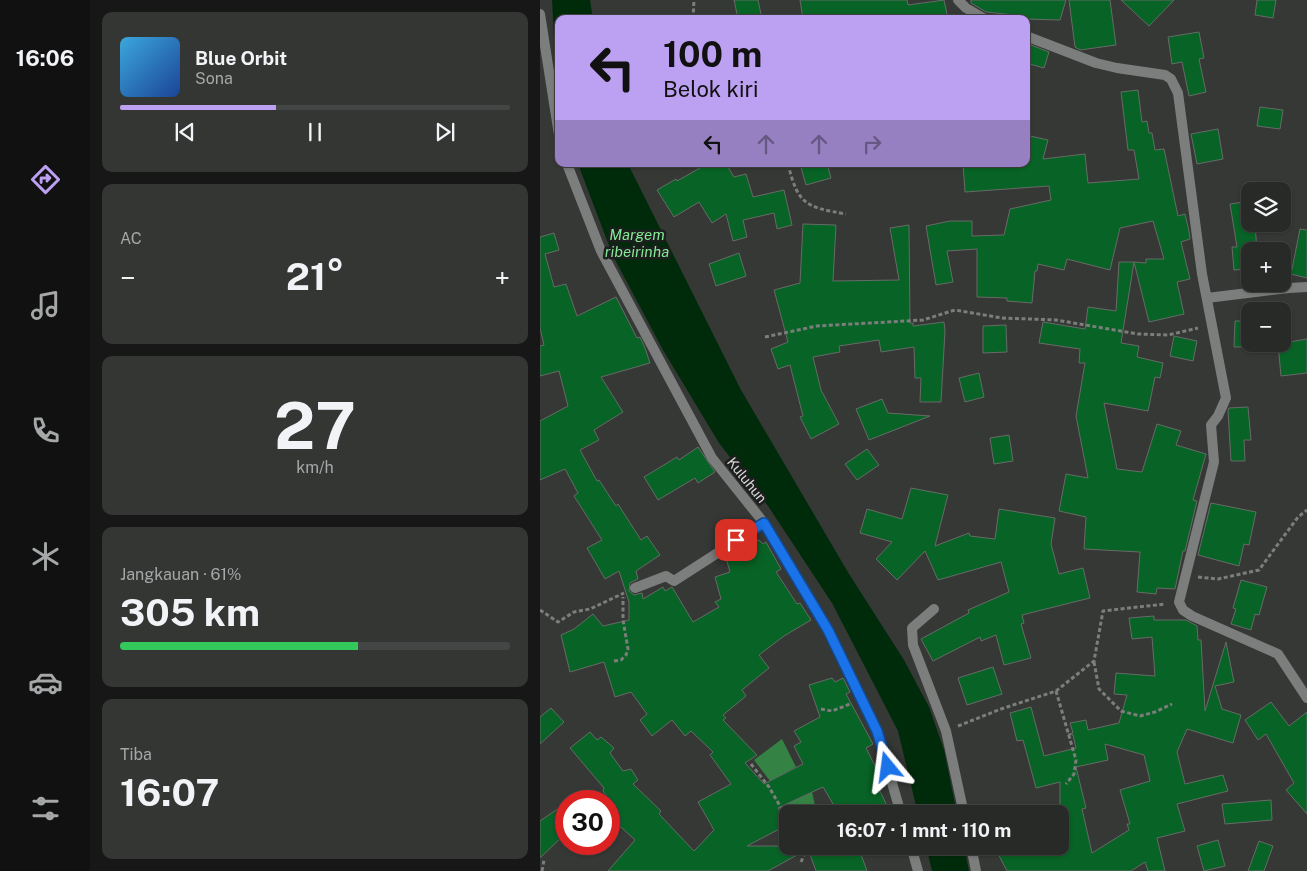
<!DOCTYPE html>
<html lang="id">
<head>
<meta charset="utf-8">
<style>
  body { margin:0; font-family:"Public Sans",sans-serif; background:#343634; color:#f1f3f6; height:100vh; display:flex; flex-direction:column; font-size:19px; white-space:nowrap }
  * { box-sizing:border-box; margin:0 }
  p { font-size:16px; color:#a5a7a8 }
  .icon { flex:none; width:28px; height:28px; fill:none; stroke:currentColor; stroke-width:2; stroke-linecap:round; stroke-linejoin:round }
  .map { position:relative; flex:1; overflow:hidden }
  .side { display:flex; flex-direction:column; gap:12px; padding:12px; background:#161716; width:450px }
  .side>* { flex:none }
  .banner { position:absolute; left:15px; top:15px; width:475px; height:152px; border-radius:10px; box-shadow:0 1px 4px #0004,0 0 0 1px #444645; background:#bca0f2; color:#111; overflow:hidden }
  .tools { position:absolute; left:701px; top:182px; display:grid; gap:10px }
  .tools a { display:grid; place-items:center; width:50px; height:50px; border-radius:10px; background:#282a28; box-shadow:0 1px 4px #0004,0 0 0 1px #444645; font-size:25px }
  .speed { position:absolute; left:15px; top:790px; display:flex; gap:10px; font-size:25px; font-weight:700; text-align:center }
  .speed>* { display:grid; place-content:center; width:65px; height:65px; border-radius:50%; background:#282a28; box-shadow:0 1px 4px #0004,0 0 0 1px #444645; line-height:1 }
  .speed .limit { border:8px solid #d22; background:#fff; color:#111 }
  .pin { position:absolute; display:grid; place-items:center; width:42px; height:42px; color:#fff; margin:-21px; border-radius:10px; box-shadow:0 2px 8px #0006 }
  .me { position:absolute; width:55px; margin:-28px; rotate:344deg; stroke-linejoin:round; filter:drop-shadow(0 0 4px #0008) }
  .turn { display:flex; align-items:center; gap:18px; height:105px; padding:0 25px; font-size:22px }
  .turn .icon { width:65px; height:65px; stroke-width:2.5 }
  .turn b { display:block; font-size:35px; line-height:42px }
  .lanes { display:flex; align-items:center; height:48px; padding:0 25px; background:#0003; justify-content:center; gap:25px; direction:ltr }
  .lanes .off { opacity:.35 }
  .big { font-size:38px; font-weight:700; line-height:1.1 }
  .side .tile { flex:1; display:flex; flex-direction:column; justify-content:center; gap:8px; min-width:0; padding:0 18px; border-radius:10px; background:#343634 }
  .side .dial { align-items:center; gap:0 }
  .dial b { font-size:65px; line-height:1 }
  .song { display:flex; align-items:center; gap:15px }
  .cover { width:60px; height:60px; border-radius:8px; background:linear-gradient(135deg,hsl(200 70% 55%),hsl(220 70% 35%)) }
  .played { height:5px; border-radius:2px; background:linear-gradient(90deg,#bca0f2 40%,#444645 40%) }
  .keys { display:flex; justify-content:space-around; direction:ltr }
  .heat { display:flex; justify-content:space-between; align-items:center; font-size:28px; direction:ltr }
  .charge { height:8px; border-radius:4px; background:linear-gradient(90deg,#34c759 61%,#444645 0) }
  .trip { position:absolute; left:239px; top:805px; width:290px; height:50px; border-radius:10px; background:#282a28; box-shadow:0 1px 4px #0004,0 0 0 1px #444645; font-weight:700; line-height:50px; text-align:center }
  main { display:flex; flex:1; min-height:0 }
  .dock { display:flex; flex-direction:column; width:90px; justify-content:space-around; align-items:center; background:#101110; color:#a5a7a8 }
  .dock .icon { width:35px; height:35px }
  .dock .on { color:#bca0f2 }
  .dock b { font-size:22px; color:#f1f3f6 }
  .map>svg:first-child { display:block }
  .forest { fill:#348344 }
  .water { fill:#002b0b }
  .building { fill:#086326; stroke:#676b67; fill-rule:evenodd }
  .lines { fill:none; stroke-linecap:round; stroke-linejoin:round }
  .path { stroke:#7c7e7c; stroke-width:3; stroke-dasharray:4 2.5; stroke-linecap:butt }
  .street { stroke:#7c7e7d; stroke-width:10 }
  .route-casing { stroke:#114b97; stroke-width:12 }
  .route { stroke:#1a73e8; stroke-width:9 }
  .labels { text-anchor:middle; stroke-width:5; stroke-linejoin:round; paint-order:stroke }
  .street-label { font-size:14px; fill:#d8dad8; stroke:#1d1f1e }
  .water-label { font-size:15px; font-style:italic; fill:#83e994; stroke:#1d1f1e }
</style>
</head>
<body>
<main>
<nav class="dock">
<b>16:06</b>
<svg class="icon on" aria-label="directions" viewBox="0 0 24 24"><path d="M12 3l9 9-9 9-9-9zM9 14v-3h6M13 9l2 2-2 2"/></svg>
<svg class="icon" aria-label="music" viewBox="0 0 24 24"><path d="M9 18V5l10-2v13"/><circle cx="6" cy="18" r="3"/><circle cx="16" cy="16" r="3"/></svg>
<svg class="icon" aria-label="phone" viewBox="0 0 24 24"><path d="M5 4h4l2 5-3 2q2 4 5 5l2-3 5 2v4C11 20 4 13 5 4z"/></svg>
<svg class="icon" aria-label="climate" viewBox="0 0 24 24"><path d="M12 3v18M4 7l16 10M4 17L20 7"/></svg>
<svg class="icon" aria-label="car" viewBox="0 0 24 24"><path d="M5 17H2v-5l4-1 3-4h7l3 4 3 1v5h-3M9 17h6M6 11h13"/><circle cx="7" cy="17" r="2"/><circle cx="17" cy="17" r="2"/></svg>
<svg class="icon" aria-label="filters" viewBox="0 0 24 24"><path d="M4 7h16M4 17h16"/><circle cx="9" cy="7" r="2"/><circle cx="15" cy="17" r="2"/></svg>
</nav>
<section class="side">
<div class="tile">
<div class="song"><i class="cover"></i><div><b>Blue Orbit</b><p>Sona</p></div></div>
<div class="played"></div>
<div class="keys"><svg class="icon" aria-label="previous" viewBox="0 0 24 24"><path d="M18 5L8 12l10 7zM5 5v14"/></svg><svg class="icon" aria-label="pause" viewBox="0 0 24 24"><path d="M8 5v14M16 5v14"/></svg><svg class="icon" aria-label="next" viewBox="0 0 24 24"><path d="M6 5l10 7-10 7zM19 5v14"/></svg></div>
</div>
<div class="tile"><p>AC</p>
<div class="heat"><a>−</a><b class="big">21°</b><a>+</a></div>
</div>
<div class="tile dial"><b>27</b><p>km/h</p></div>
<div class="tile"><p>Jangkauan · 61%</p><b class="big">305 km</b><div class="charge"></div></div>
<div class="tile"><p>Tiba</p><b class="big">16:07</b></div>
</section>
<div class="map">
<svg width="767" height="871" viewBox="0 0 767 871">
  <rect width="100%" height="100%" fill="#353835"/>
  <g class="forest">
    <path d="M242,739L256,767L230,781L214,760Z"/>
    <path d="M272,792L277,814H248L244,805Z"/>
  </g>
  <g class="water">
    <path d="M12,0H50L53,19H19V71L14,37Z"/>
    <path d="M38,164H88L201,390L309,574L364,660L389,707L404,750L417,814H378L358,731L292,603L228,506L179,443L123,350L73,256Z"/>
    <path d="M386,846H424L429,871H392Z"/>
  </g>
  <g class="building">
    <path d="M194,0H218L222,19H198Z"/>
    <path d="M260,0H367L368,5L404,0L408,19H263Z"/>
    <path d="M431,0H526L520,20L484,19V16L446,12L431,3Z"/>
    <path d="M529,0H570L576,45L540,50L535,47Z"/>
    <path d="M581,0H634L609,26Z"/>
    <path d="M717,0H736L733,18L715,15Z"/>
    <path d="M659,32L664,58L659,59L666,92L649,96L642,62L632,64L628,37Z"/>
    <path d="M486,43L509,52L504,68L486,63Z"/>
    <path d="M598,90L602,122L607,121L609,133H612L615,150L624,149L638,216L645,214L649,231L650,239L641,242L650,279L637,282L644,314L609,322L594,262L606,263V259H624L613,221L580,228L570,270L527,259L524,270L498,264L497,271H495L492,303L467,301V298L437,297V249L407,251L413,282L396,285L386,226L410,221H432V236L464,235L470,209L511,200L509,186L425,192L423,164H486V135L508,140L503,159L545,154L548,183L599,179L594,150H588L581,92Z"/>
    <path d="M720,107L743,110L740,129L717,126Z"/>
    <path d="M678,129L683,159L657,164L651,134Z"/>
    <path d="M167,164H186L194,177L206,174L213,197L244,190L252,225L237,229L234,213L203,220L207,237L193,241L186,214L172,223L159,202L134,217L117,190L136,179L137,181Z"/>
    <path d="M260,164H287L291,178L266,185Z"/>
    <path d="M710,201V224H715L717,251H710V269L694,270L692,247H697L690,204Z"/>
    <path d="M263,224L296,225L293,281L359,280L350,228L369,225L370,323H373V326L404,322L405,331L401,402H380L381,378H375L374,347L341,352L339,340L299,346L300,352L273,357L281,390L299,424L271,439L260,417L263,416L250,365L238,369L231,349L248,342L234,290L260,283Z"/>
    <path d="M760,229L767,230V278L751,274Z"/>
    <path d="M14,233L19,250L5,254L14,287L26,284L37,316L76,297L97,338L100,337L105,348L110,363L61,377L83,412L54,430L59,440L40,450L57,481L59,480L76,506L78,504L101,540L107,536L120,555L96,571L98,579L90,583L89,591L94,595L102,593L103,599L123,587L125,591L132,587L153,622L179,607L175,602L181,599L175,577L190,572L186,558L219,540L223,544L226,542L241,569L236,572L257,604L260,603L271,620L244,636L219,655L229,668L202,690L206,696L183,715L186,718L183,720L217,755L205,763L224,784L263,764L254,746L261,742L254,731L280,717L269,685L292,678L295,682L303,678L310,692L306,694L333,744L326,748L345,786L339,789L351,814H299L283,787L238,808L247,825L207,846H318L327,871H276L268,849L228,871H68L95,840L69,816V812L75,806L63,791L64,788L30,748L50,732L57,740L61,737L74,748L70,753L83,771L91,769L98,780L93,784L121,811L119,814L154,851L174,830L158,802L191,784L170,755L173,752L151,731L145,736L132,720L112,736L100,720L107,714L91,692L75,697L64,662L30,672L21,635L34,629L53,614L63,626L89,620V602L79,571L65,579L47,548L62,540L34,496L38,493L25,469L0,480V421L28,406L19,371L0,376V346L4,345L0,328V237Z"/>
    <path d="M199,253L206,276L176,286L169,264Z"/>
    <path d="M579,262H594L581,343L599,346L597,357L623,363L620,378L615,377L608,411L564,403L577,469L602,472L617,424L641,431L636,445L666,454L653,500L657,501L645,551H643L635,589L617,588L616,594L597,592L600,552L544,549L546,517L519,511L526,474L548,478L536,416L545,363H539L540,349L499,343L503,322L545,329L548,307L576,311Z"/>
    <path d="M695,321H710V347H694Z"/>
    <path d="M466,325L467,352L443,353V326Z"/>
    <path d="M634,336L657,341L653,361L630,356Z"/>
    <path d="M767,339V373L741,376L738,344Z"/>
    <path d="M439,373L444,397L425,402L419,378Z"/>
    <path d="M342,399L348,413L390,416L329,440L316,409Z"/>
    <path d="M708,407L711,440H704L705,461H691L688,411L689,408Z"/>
    <path d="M469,435L473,461L454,464L450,438Z"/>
    <path d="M158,447L175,472L158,483L155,478L118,500L104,477L137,457L139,460Z"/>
    <path d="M327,449L339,465L317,480L305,464Z"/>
    <path d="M371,488L408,495L395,546L429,533L430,536L455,539L459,509L515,518L511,544L519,574L543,568L550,598L482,615L484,623L481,624L491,658L464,665L456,635L441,641L440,637L393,661L381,639L429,613L428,610L469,592L461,562L398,580L385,551L357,580L336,559L352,542L320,533L327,509L362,519Z"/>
    <path d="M671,503L716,512L709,545L704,544L699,566L658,555Z"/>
    <path d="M701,580L727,587L719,615L715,614L711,630L691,624L696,609L693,608Z"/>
    <path d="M614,616V620H646L657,626L658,640H661L665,711L686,642L694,682L675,686L682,709L701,715L693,743L647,729L637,752L645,784L683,775L688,791L637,804L645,831L617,838L625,871H608L605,862L591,871H467L454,846H520V782L496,788L483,740L477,741L470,713L491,707L504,756L536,748L533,735L528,734L533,733L530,723L546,720L548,730L579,723L587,695L574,694L576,673L615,676L612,637L592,639L589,618ZM565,744L604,755L610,781L580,790L590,824H587L589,830L552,853L542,809L546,808L536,767L568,760Z"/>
    <path d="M453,667L462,694L427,705L418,678Z"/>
    <path d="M731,702L749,726L767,712V814L746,790L754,783L726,734L718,740L705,720Z"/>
    <path d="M11,708L24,722L0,744V717Z"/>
    <path d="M731,800L732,820L685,824L682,804Z"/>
    <path d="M19,808L26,815V833L0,858V821Z"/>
    <path d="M678,840L685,866L664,871L657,846Z"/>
    <path d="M719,841L733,846L724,871H708Z"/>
  </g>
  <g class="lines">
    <g class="path">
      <path d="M153,19L154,0"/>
      <path d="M248,164C258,205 266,207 306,214"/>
      <path d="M225,337L277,326L383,320L415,310L462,318L516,320L598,334L628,335L658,328"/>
      <path d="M658,577L678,579L719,570L758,517L767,510"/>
      <path d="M0,610L18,622L34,612L50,609L84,593"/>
      <path d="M74,661L81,660L86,655L88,649L83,620V597"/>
      <path d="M554,662L559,689L581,711L600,716L615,712L632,704"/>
      <path d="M516,691L536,760L534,774L526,784"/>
      <path d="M281,709L292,711L310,704"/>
      <path d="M418,726L461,709L516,691L554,661L563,611L625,604"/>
      <path d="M211,764L229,787L248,820"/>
      <path d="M261,862L265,853L262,846"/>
      <path d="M2,871L4,860"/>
    </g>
    <g class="street">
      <path d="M418,0L426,8L445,19"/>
      <path d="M0,14L19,135"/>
      <path d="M486,36L556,63L577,68L625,75L631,79L638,93L662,274L686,398L678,416L671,425L674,462L639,602L643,610L652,616L738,654L767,698"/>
      <path d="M27,164L61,251L172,458L224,523L288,630L337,731L361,814"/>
      <path d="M667,298L749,288L767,287"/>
      <path d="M95,588L126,576L134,581L224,523"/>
      <path d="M394,609L372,628L373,645L406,731L424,814"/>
      <path d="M371,846L378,871"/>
      <path d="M431,846L436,871"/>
    </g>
  </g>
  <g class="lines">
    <g class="route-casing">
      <path id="route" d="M196,540L224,523L288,630L337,731L348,767"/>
    </g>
    <use href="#route" class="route"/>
  </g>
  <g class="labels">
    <g class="street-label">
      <text transform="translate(207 480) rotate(51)" y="5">Kuluhun</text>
    </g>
    <g class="water-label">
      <text x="97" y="240">Margem<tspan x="97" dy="17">ribeirinha</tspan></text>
    </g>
  </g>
</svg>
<div class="tools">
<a><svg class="icon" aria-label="layers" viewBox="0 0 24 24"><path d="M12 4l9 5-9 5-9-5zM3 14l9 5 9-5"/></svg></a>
<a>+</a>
<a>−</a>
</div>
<div class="speed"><div class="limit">30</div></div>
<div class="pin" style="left:196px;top:540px;background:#d93025"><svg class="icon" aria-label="arrive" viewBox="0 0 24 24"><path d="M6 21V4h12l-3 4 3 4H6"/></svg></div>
<svg class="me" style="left:348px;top:767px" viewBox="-20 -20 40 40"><path d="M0-17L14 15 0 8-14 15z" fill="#1a73e8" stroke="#fff" stroke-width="4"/></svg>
<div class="trip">16:07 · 1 mnt · 110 m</div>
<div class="banner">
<div class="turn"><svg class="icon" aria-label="left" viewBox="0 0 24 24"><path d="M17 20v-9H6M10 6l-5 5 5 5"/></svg><div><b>100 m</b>Belok kiri</div></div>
<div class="lanes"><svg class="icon" aria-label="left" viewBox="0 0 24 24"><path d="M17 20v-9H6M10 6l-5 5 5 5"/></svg><svg class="icon off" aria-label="ahead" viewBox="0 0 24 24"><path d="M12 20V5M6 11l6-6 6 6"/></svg><svg class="icon off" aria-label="ahead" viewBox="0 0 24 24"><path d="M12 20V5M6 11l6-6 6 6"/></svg><svg class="icon off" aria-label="right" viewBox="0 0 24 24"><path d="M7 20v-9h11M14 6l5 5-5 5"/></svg></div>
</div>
</div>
</main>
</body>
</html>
